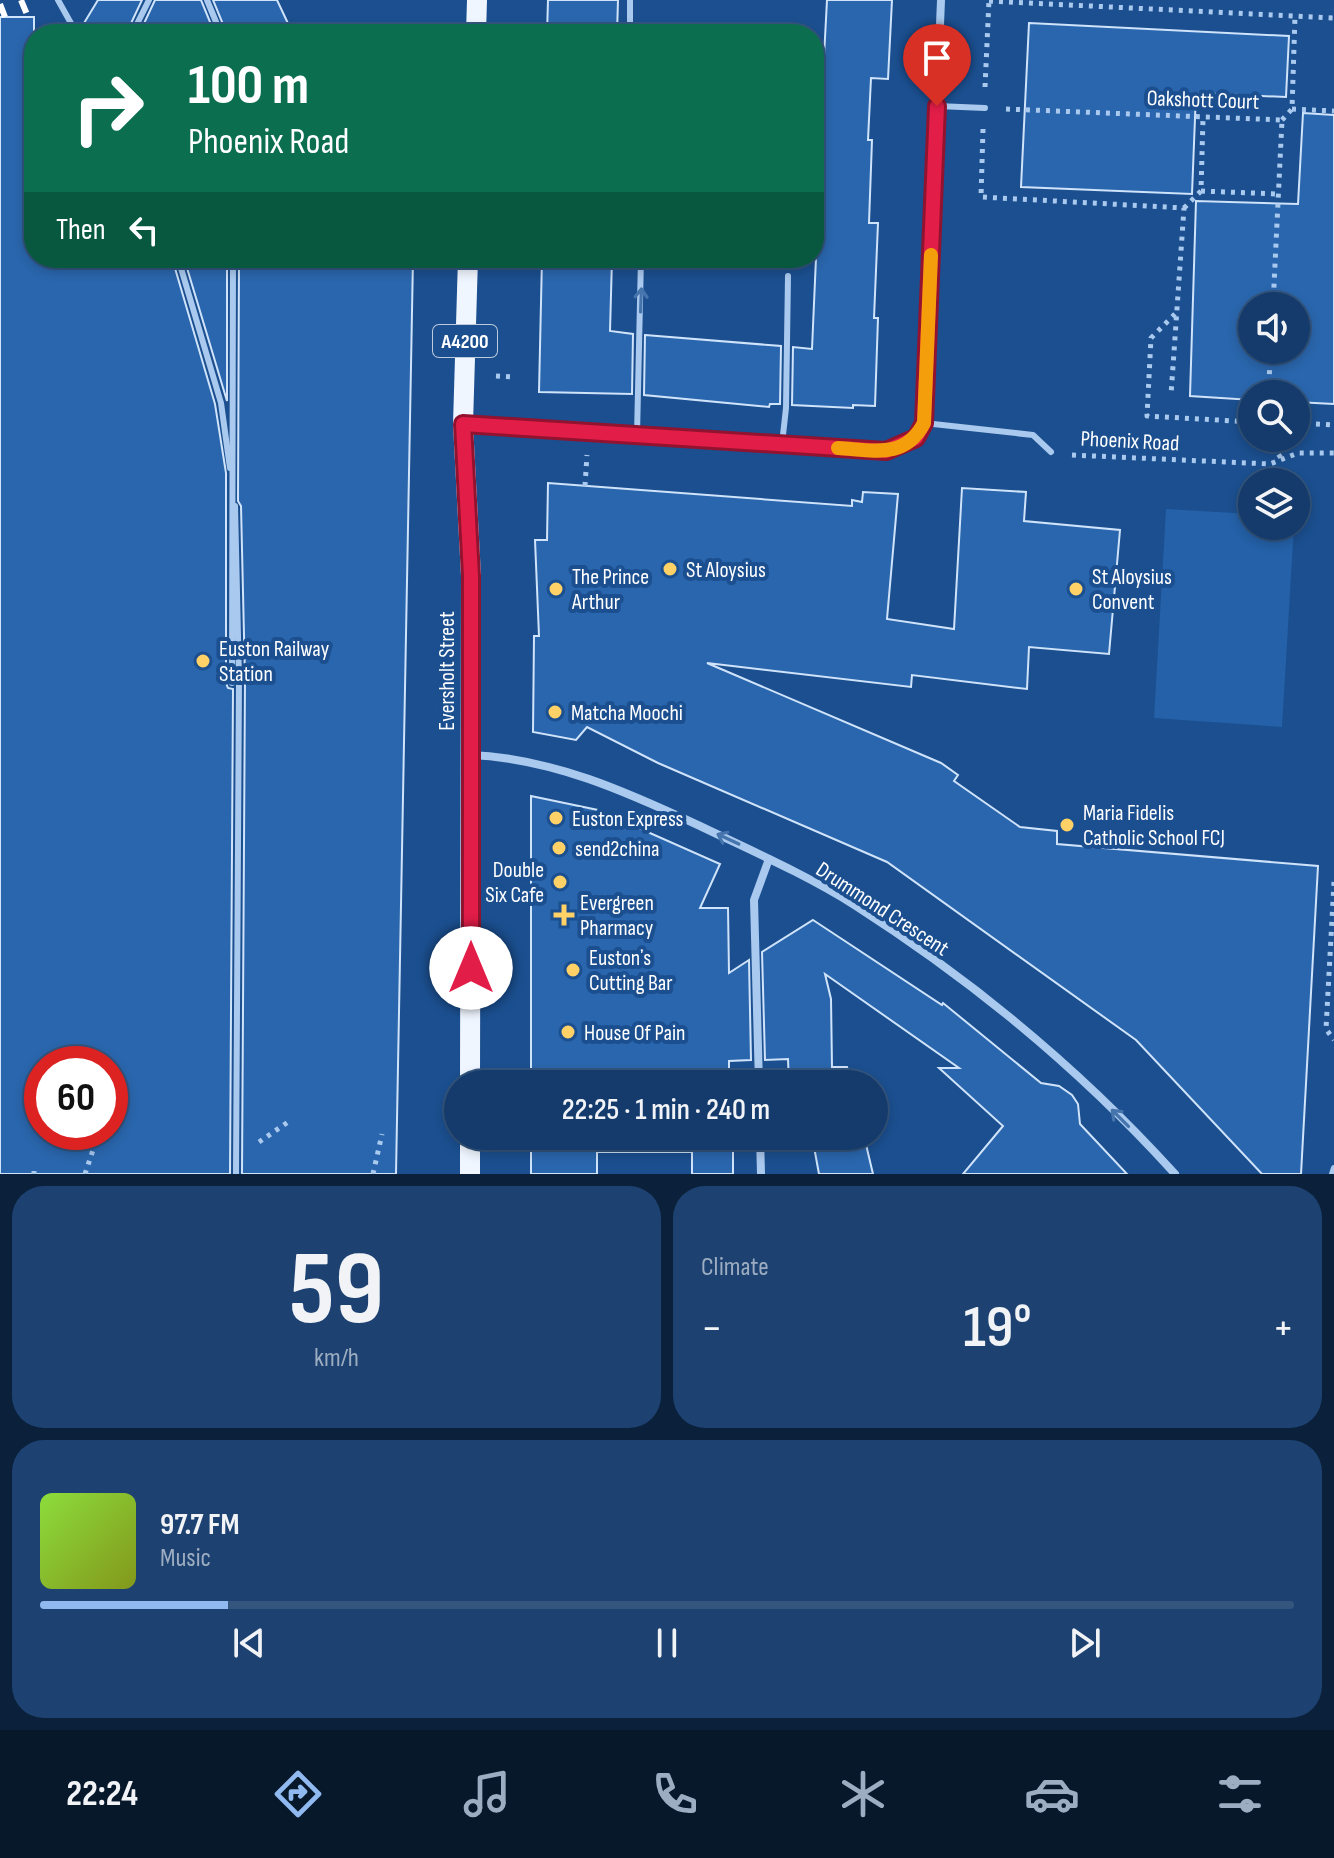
<!DOCTYPE html>
<html lang="en">
<head>
<meta charset="utf-8">
<style>
  body { margin:0; font-family:"Sofia Sans Condensed",sans-serif; background:#1d4271; color:#f1f3f6; height:100vh; display:flex; flex-direction:column; font-size:30px; white-space:nowrap }
  * { box-sizing:border-box; margin:0 }
  p { font-size:26px; color:#9dadc1 }
  .icon { flex:none; width:44px; height:44px; fill:none; stroke:currentColor; stroke-width:2; stroke-linecap:round; stroke-linejoin:round }
  .map { position:relative; height:1174px; overflow:hidden }
  .drawer { display:flex; flex-direction:column; gap:12px; padding:12px; background:#0b203b; flex:1 }
  .drawer>* { flex:none }
  .banner { position:absolute; left:24px; top:24px; width:800px; height:244px; border-radius:32px; box-shadow:0 4px 12px #0003,0 0 0 2px #33557e; background:#0b6e4f; color:#fff; overflow:hidden }
  .tools { position:absolute; left:1238px; top:292px; display:grid; gap:16px }
  .tools a { display:grid; place-items:center; width:72px; height:72px; border-radius:50%; background:#143b6b; box-shadow:0 4px 12px #0003,0 0 0 2px #33557e; font-size:40px }
  .speed { position:absolute; left:24px; top:1046px; display:flex; gap:16px; font-size:40px; font-weight:700; text-align:center }
  .speed>* { display:grid; place-content:center; width:104px; height:104px; border-radius:50%; background:#143b6b; box-shadow:0 4px 12px #0003,0 0 0 2px #33557e; line-height:1 }
  .speed .limit { border:12px solid #d22; background:#fff; color:#111 }
  .pin { position:absolute; display:grid; place-items:center; width:68px; height:68px; color:#fff; margin:-82px -34px; border-radius:50% 50% 50% 0; rotate:-45deg; box-shadow:0 0 8px #0007 }
  .pin .icon { rotate:45deg }
  .me { position:absolute; width:88px; margin:-44px; rotate:0deg; stroke-linejoin:round; filter:drop-shadow(0 0 6px #0008) }
  .turn { display:flex; align-items:center; gap:28px; height:168px; padding:0 32px; font-size:36px }
  .turn .icon { width:104px; height:104px; stroke-width:2.5 }
  .turn b { display:block; font-size:56px; line-height:68px }
  .then { display:flex; align-items:center; height:76px; padding:0 32px; background:#0003; gap:16px; font-size:30px }
  .big { font-size:60px; font-weight:600; line-height:1.1 }
  .drawer .widget { flex:1; display:flex; flex-direction:column; justify-content:center; gap:12px; min-width:0; padding:0 28px; border-radius:32px; background:#1d4271 }
  .drawer .dial { align-items:center; gap:0 }
  .dial b { font-size:104px; line-height:1 }
  .song { display:flex; align-items:center; gap:24px }
  .cover { width:96px; height:96px; border-radius:12px; background:linear-gradient(135deg,hsl(90 70% 55%),hsl(70 70% 35%)) }
  .played { height:8px; border-radius:4px; background:linear-gradient(90deg,#90b9f0 15%,#33557e 15%) }
  .keys { display:flex; justify-content:space-around; direction:ltr }
  .heat { display:flex; justify-content:space-between; align-items:center; font-size:44px; direction:ltr }
  .drawer .tiles { flex:1; display:grid; gap:12px; grid-template-columns:1fr 1fr }
  .widget:last-child { grid-column:span 2 }
  .trip { position:absolute; left:444px; top:1070px; width:444px; height:80px; border-radius:40px; background:#143b6b; box-shadow:0 4px 12px #0003,0 0 0 2px #33557e; font-weight:600; line-height:80px; text-align:center }
  .menu { display:flex; height:128px; justify-content:space-around; align-items:center; background:#08182b; color:#9dadc1 }
  .menu .icon { width:56px; height:56px }
  .menu .on { color:#90b9f0 }
  .menu b { font-size:36px; color:#f1f3f6 }
  .map>svg:first-child { display:block }
  .green { fill:#2461a8 }
  .building { fill:#2a66ad; stroke:#cfe3fa; stroke-width:2; fill-rule:evenodd }
  .lines { fill:none; stroke-linecap:round; stroke-linejoin:round }
  .path { stroke:#a9c9ee; stroke-width:5; stroke-dasharray:4 6; stroke-linecap:butt }
  .lane { stroke:#a9c9ee; stroke-width:6 }
  .street { stroke:#a9c9ee; stroke-width:8 }
  .primary { stroke:#f0f6ff; stroke-width:20 }
  .rail { stroke:#fff; stroke-width:6; stroke-dasharray:14 6; stroke-linecap:butt }
  .lane-bridge { stroke:#a9c9ee; stroke-width:6 }
  .oneway { stroke:#4674ac }
  .route-casing { stroke:#92132f; stroke-width:20 }
  .route { stroke:#e11d48; stroke-width:14 }
  .slow { stroke:#f59e0b; stroke-width:14 }
  .poi-dot { fill:#ffd166; stroke:#1b4f8f; stroke-width:3 }
  .labels { text-anchor:middle; stroke-width:8; stroke-linejoin:round; paint-order:stroke }
  .shield { fill:#1b4f8f; stroke:#bbcadd; stroke-width:2 }
  .shield-label { font-size:20px; font-weight:bold; fill:#fff }
  .street-label { font-size:22px; fill:#fff; stroke:#1b4f8f }
  .poi-label { font-size:22px; fill:#fff; stroke:#1b4f8f; text-anchor:start }
</style>
</head>
<body>
<div class="map">
<svg width="1334" height="1174" viewBox="0 0 1334 1174">
  <rect width="100%" height="100%" fill="#1b4f8f"/>
  <path class="green" d="M1166,509L1252,514V526H1294L1282,727L1154,718Z"/>
  <g class="building">
    <path d="M98,0H142L126,34H83L81,28Z"/>
    <path d="M155,0H201L215,34H139Z"/>
    <path d="M213,0H277L293,34H227Z"/>
    <path d="M548,0H618L617,34H547Z"/>
    <path d="M827,0H892L888,79L871,78L868,140H872L869,223H878L874,318H878L875,406L853,405V408L792,405L793,347L812,349L816,258L814,56L824,57Z"/>
    <path d="M0,17H34V258H172L215,404L226,473V683L228,688L233,689L230,1174H0ZM42,1064H110V1132H42Z"/>
    <path d="M1029,23L1289,36L1286,97L1196,93L1192,194L1021,187Z"/>
    <path d="M1303,113L1334,115V404L1296,402V394H1252V400L1190,396L1196,201L1298,204ZM1252,306H1296V350H1252Z"/>
    <path d="M184,258H227V401Z"/>
    <path d="M239,258H413L396,1174H242L245,679L241,506L238,501Z"/>
    <path d="M542,258H612L610,331L633,334L632,394L539,392Z"/>
    <path d="M645,335L781,346L780,404H770L769,407L644,395Z"/>
    <path d="M548,483L852,506V500L862,502L863,492L898,494L887,619L954,629L962,488L1026,492L1024,521L1120,530L1109,654L1029,647L1027,689L912,675L911,687L707,663L941,763L958,775L954,781L1020,827L1057,831V844L1318,866L1301,1174H1262L1136,1040L887,862L658,763L587,727L576,740L533,732L534,636H539L535,540H547Z"/>
    <path d="M531,796L598,810L720,864L700,908H728L729,973L749,960L751,1060L729,1061V1084H531Z"/>
    <path d="M813,920L942,1005L943,1003L1041,1083L1059,1086L1072,1095L1078,1104L1080,1124L1127,1174H963L1003,1126L939,1068H959L825,974L831,999L832,1067H847L852,1084H789L788,1059L765,1060L762,952Z"/>
    <path d="M531,1136H733V1174H692V1152H597V1174H531Z"/>
    <path d="M812,1136H864L873,1174H819Z"/>
  </g>
  <g class="lines">
    <g class="path">
      <path d="M989,1L1334,18"/>
      <path d="M985,87L989,0"/>
      <path d="M1006,109L1282,120L1273,306"/>
      <path d="M1292,109L1334,111"/>
      <path d="M1282,120L1292,109L1295,16"/>
      <path d="M983,129L981,197L1184,208L1171,395"/>
      <path d="M1201,191L1278,194"/>
      <path d="M1184,208L1201,191L1203,118"/>
      <path d="M1175,314L1151,338L1147,416L1252,422"/>
      <path d="M496,376L513,377"/>
      <path d="M1268,394L1271,350"/>
      <path d="M1296,423L1334,425"/>
      <path d="M1267,438L1281,458"/>
      <path d="M1072,455L1270,464L1298,453H1334"/>
      <path d="M585,486L587,455"/>
      <path d="M1334,882L1326,1029L1334,1040"/>
      <path d="M259,1142L291,1120"/>
      <path d="M34,1174V1171"/>
      <path d="M85,1174L94,1147"/>
      <path d="M373,1174L382,1134"/>
    </g>
    <g class="lane">
      <path d="M58,0L77,34"/>
      <path d="M207,0L221,34"/>
      <path d="M132,34L149,0"/>
      <path d="M630,34V0"/>
      <path d="M937,106L985,108"/>
      <path d="M178,258L221,403L230,468"/>
      <path d="M924,423L1033,435L1051,452"/>
      <path d="M637,435L641,258"/>
      <path d="M782,444L786,408L788,276"/>
      <path d="M235,506L239,679L236,1174"/>
      <path d="M1332,1174L1334,1168"/>
    </g>
    <g class="street">
      <path d="M463,424L886,451L916,438L924,423L941,0"/>
      <path d="M470,755C552,758 627,792 700,826C752,851 807,875 856,906C973,981 1082,1071 1175,1174"/>
      <path d="M759,1084L754,900L769,859"/>
      <path d="M760,1136L761,1174"/>
    </g>
    <g class="primary">
      <path d="M476,34L477,0"/>
      <path d="M468,258L463,424L471,576L470,1084"/>
      <path d="M470,1174V1136"/>
    </g>
    <g class="rail">
      <path d="M21,0L28,17"/>
      <path d="M0,4L5,17"/>
    </g>
    <path class="lane-bridge" d="M232,683L233,258"/>
  </g>
  <defs><path id="oneway-shaft" d="M-6 0H5M1.5-3L5.5 0L1.5 3" fill="none" stroke-width="1.6" stroke-linecap="round" stroke-linejoin="round" transform="scale(2)"/></defs>
  <g class="oneway">
    <use href="#oneway-shaft" transform="translate(641 300) rotate(-88)"/>
    <use href="#oneway-shaft" transform="translate(728 839) rotate(-155)"/>
    <use href="#oneway-shaft" transform="translate(1120 1118) rotate(-135)"/>
  </g>
  <g class="lines">
    <g class="route-casing">
      <path id="route" d="M471,968V576L463,424L886,451L916,438L924,423L937,106"/>
    </g>
    <use href="#route" class="route"/>
    <path class="slow" d="M838,448C872,450 905,460 924,423L931,255"/>
  </g>
  <g class="poi-dot">
    <circle cx="670" cy="569" r="8"/>
    <circle cx="556" cy="589" r="8"/>
    <circle cx="1076" cy="589" r="8"/>
    <circle cx="203" cy="661" r="8"/>
    <circle cx="555" cy="712" r="8"/>
    <circle cx="556" cy="818" r="8"/>
    <circle cx="1067" cy="825" r="8"/>
    <circle cx="559" cy="848" r="8"/>
    <circle cx="560" cy="882" r="8"/>
    <path d="M560 903h8v8h8v8h-8v8h-8v-8h-8v-8h8z"/>
    <circle cx="573" cy="970" r="8"/>
    <circle cx="568" cy="1032" r="8"/>
  </g>
  <g class="labels">
    <rect class="shield" x="433" y="325" width="64" height="32" rx="6"/>
    <g class="shield-label">
      <text x="465" y="348">A4200</text>
    </g>
    <g class="street-label">
      <text transform="translate(1203 99) rotate(2)" y="8">Oakshott Court</text>
      <text transform="translate(1130 440) rotate(3)" y="8">Phoenix Road</text>
      <text transform="translate(446 671) rotate(-90)" y="8">Eversholt Street</text>
      <text transform="translate(883 908) rotate(33)" y="8">Drummond Crescent</text>
    </g>
    <g class="poi-label">
      <text x="686" y="577">St Aloysius</text>
      <text x="572" y="584">The Prince<tspan x="572" dy="25">Arthur</tspan></text>
      <text x="1092" y="584">St Aloysius<tspan x="1092" dy="25">Convent</tspan></text>
      <text x="219" y="656">Euston Railway<tspan x="219" dy="25">Station</tspan></text>
      <text x="571" y="720">Matcha Moochi</text>
      <text x="1083" y="820">Maria Fidelis<tspan x="1083" dy="25">Catholic School FCJ</tspan></text>
      <text x="572" y="826">Euston Express</text>
      <text x="575" y="856">send2china</text>
      <text x="544" y="877" text-anchor="end">Double<tspan x="544" dy="25">Six Cafe</tspan></text>
      <text x="580" y="910">Evergreen<tspan x="580" dy="25">Pharmacy</tspan></text>
      <text x="589" y="965">Eustonʼs<tspan x="589" dy="25">Cutting Bar</tspan></text>
      <text x="584" y="1040">House Of Pain</text>
    </g>
  </g>
</svg>
<div class="tools">
<a><svg class="icon" aria-label="sound" viewBox="0 0 24 24"><path d="M4 9h4l5-4v14l-5-4H4zM17 9q2 3 0 6"/></svg></a>
<a><svg class="icon" aria-label="search" viewBox="0 0 24 24"><circle cx="10" cy="10" r="6"/><path d="M15 15l6 6"/></svg></a>
<a><svg class="icon" aria-label="layers" viewBox="0 0 24 24"><path d="M12 4l9 5-9 5-9-5zM3 14l9 5 9-5"/></svg></a>
</div>
<div class="speed"><div class="limit">60</div></div>
<div class="pin" style="left:937px;top:106px;background:#d93025"><svg class="icon" aria-label="arrive" viewBox="0 0 24 24"><path d="M6 21V4h12l-3 4 3 4H6"/></svg></div>
<svg class="me" style="left:471px;top:968px" viewBox="-20 -20 40 40"><circle r="19" fill="#fff"/><path d="M0-13L10 11 0 6-10 11z" fill="#e11d48"/></svg>
<div class="trip">22:25 · 1 min · 240 m</div>
<div class="banner">
<div class="turn"><svg class="icon" aria-label="right" viewBox="0 0 24 24"><path d="M7 20v-9h11M14 6l5 5-5 5"/></svg><div><b>100 m</b>Phoenix Road</div></div>
<div class="then">Then<svg class="icon" aria-label="left" viewBox="0 0 24 24"><path d="M17 20v-9H6M10 6l-5 5 5 5"/></svg></div>
</div>
</div>
<section class="drawer">
<div class="tiles">
<div class="widget dial"><b>59</b><p>km/h</p></div>
<div class="widget"><p>Climate</p>
<div class="heat"><a>−</a><b class="big">19°</b><a>+</a></div>
</div>
<div class="widget">
<div class="song"><i class="cover"></i><div><b>97.7 FM</b><p>Music</p></div></div>
<div class="played"></div>
<div class="keys"><svg class="icon" aria-label="previous" viewBox="0 0 24 24"><path d="M18 5L8 12l10 7zM5 5v14"/></svg><svg class="icon" aria-label="pause" viewBox="0 0 24 24"><path d="M8 5v14M16 5v14"/></svg><svg class="icon" aria-label="next" viewBox="0 0 24 24"><path d="M6 5l10 7-10 7zM19 5v14"/></svg></div>
</div>
</div>
</section>
<nav class="menu">
<b>22:24</b>
<svg class="icon on" aria-label="directions" viewBox="0 0 24 24"><path d="M12 3l9 9-9 9-9-9zM9 14v-3h6M13 9l2 2-2 2"/></svg>
<svg class="icon" aria-label="music" viewBox="0 0 24 24"><path d="M9 18V5l10-2v13"/><circle cx="6" cy="18" r="3"/><circle cx="16" cy="16" r="3"/></svg>
<svg class="icon" aria-label="phone" viewBox="0 0 24 24"><path d="M5 4h4l2 5-3 2q2 4 5 5l2-3 5 2v4C11 20 4 13 5 4z"/></svg>
<svg class="icon" aria-label="climate" viewBox="0 0 24 24"><path d="M12 3v18M4 7l16 10M4 17L20 7"/></svg>
<svg class="icon" aria-label="car" viewBox="0 0 24 24"><path d="M5 17H2v-5l4-1 3-4h7l3 4 3 1v5h-3M9 17h6M6 11h13"/><circle cx="7" cy="17" r="2"/><circle cx="17" cy="17" r="2"/></svg>
<svg class="icon" aria-label="filters" viewBox="0 0 24 24"><path d="M4 7h16M4 17h16"/><circle cx="9" cy="7" r="2"/><circle cx="15" cy="17" r="2"/></svg>
</nav>
</body>
</html>
